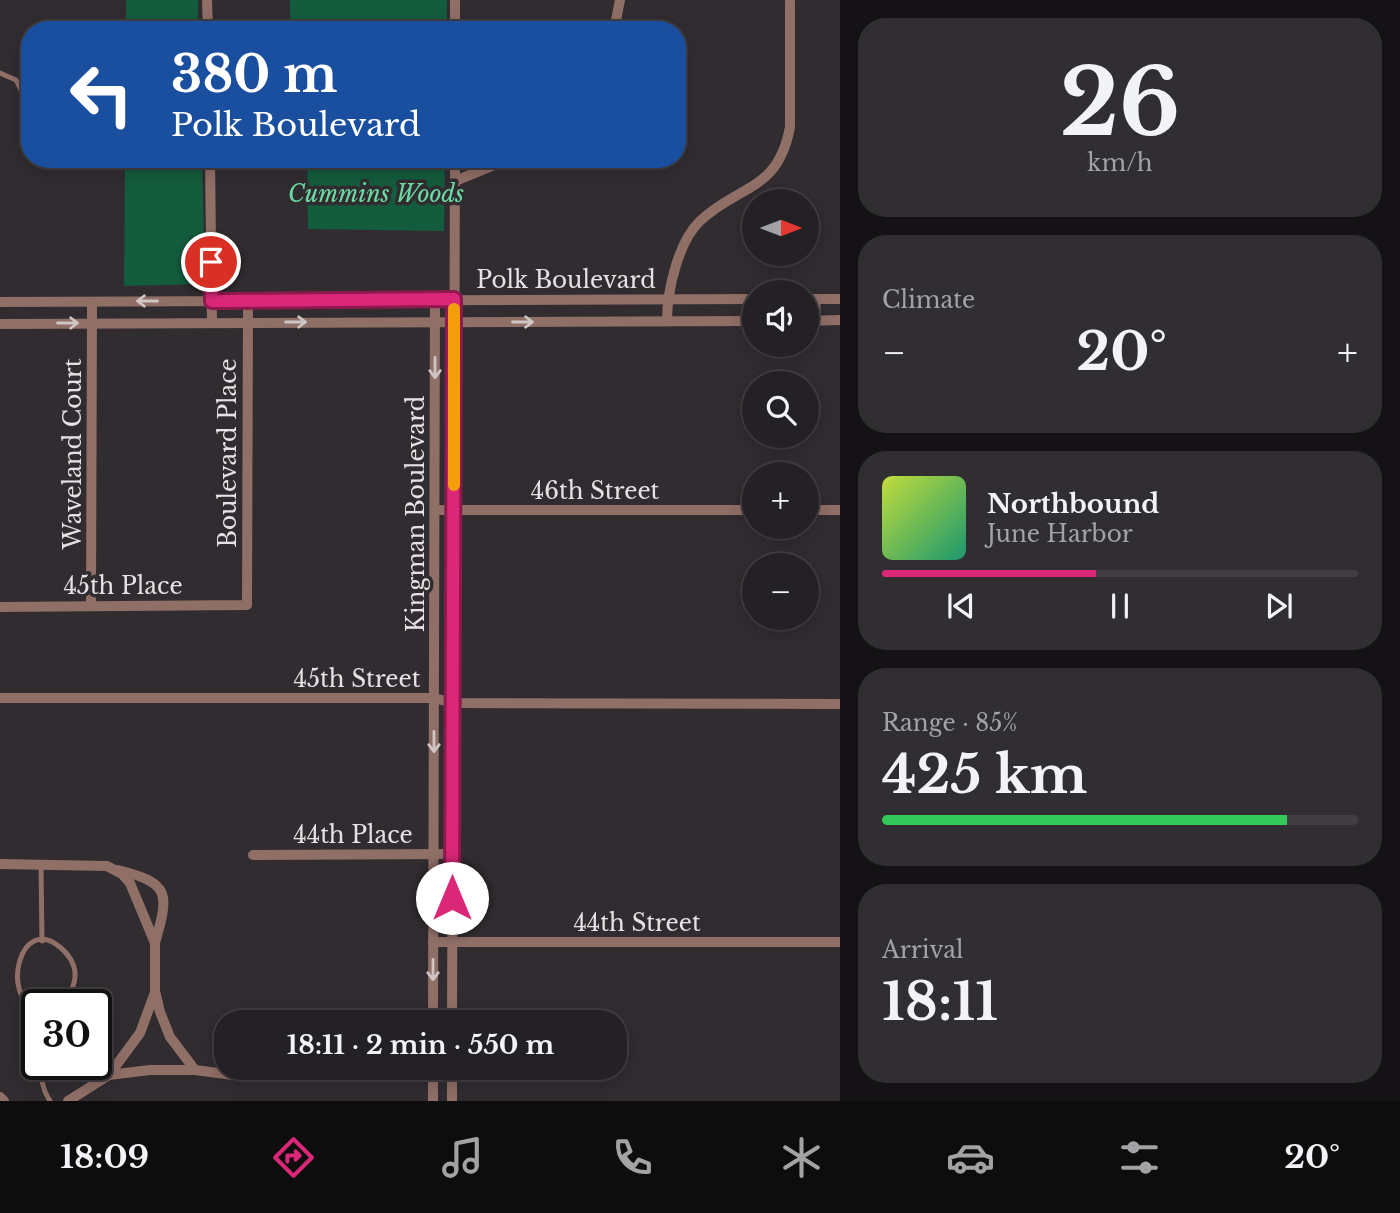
<!DOCTYPE html>
<html lang="en">
<head>
<meta charset="utf-8">
<style>
  body { margin:0; font-family:"Libre Baskerville",serif; background:#302e31; color:#f1f3f6; height:100vh; display:flex; flex-direction:column; font-size:26px; white-space:nowrap }
  * { box-sizing:border-box; margin:0 }
  p { font-size:23px; color:#a3a3a6 }
  .icon { flex:none; width:38px; height:38px; fill:none; stroke:currentColor; stroke-width:2; stroke-linecap:round; stroke-linejoin:round }
  .map { position:relative; flex:1; overflow:hidden }
  .drawer { display:flex; flex-direction:column; gap:18px; padding:18px; background:#141214; width:560px }
  .drawer>* { flex:none }
  .hud { position:absolute; left:21px; top:21px; width:665px; height:147px; border-radius:28px; box-shadow:0 4px 18px #0003,0 0 0 2px #413e41; background:#1a4fa0; color:#fff; overflow:hidden }
  .needle { width:46px; rotate:90deg }
  .fabs { position:absolute; left:742px; top:189px; display:grid; gap:14px }
  .fabs a { display:grid; place-items:center; width:77px; height:77px; border-radius:50%; background:#242124; box-shadow:0 4px 18px #0003,0 0 0 2px #413e41; font-size:35px }
  .speed { position:absolute; left:21px; top:989px; display:flex; gap:14px; font-size:35px; font-weight:700; text-align:center }
  .speed>* { display:grid; place-content:center; width:91px; height:91px; border-radius:50%; background:#242124; box-shadow:0 4px 18px #0003,0 0 0 2px #413e41; line-height:1 }
  .speed .limit { border:4px solid #111; border-radius:10px; background:#fff; color:#111 }
  .pin { position:absolute; display:grid; place-items:center; width:60px; height:60px; color:#fff; margin:-30px; border:4px solid #fff; border-radius:50%; box-shadow:0 2px 7px #0007 }
  .me { position:absolute; width:77px; margin:-38px; rotate:0deg; stroke-linejoin:round; filter:drop-shadow(0 0 5px #0008) }
  .turn { display:flex; align-items:center; gap:24px; height:147px; padding:0 35px; font-size:32px }
  .turn .icon { width:91px; height:91px; stroke-width:2.5 }
  .turn b { display:block; font-size:49px; line-height:60px }
  .big { font-size:52px; font-weight:700; line-height:1.1 }
  .drawer .card { flex:1; display:flex; flex-direction:column; justify-content:center; gap:10px; min-width:0; padding:0 24px; border-radius:28px; background:#302e31 }
  .drawer .dial { align-items:center; gap:0 }
  .dial b { font-size:91px; line-height:1 }
  .song { display:flex; align-items:center; gap:21px }
  .cover { width:84px; height:84px; border-radius:10px; background:linear-gradient(135deg,hsl(70 70% 55%),hsl(160 70% 35%)) }
  .played { height:7px; border-radius:4px; background:linear-gradient(90deg,#db2777 45%,#413e41 45%) }
  .keys { display:flex; justify-content:space-around; direction:ltr }
  .heat { display:flex; justify-content:space-between; align-items:center; font-size:38px; direction:ltr }
  .charge { height:10px; border-radius:5px; background:linear-gradient(90deg,#34c759 85%,#413e41 0) }
  .trip { position:absolute; left:214px; top:1010px; width:413px; height:70px; border-radius:28px; background:#242124; box-shadow:0 4px 18px #0003,0 0 0 2px #413e41; font-weight:700; line-height:70px; text-align:center }
  .tab-bar { display:flex; height:112px; justify-content:space-around; align-items:center; background:#0e0d0e; color:#a3a3a6 }
  .tab-bar .icon { width:49px; height:49px }
  .tab-bar .on { color:#db2777 }
  .tab-bar b { font-size:32px; color:#f1f3f6 }
  main { display:flex; flex:1; min-height:0 }
  .map>svg:first-child { display:block }
  .green { fill:#145c3e }
  .lines { fill:none; stroke-linecap:round; stroke-linejoin:round }
  .service { stroke:#906f67; stroke-width:5 }
  .minor { stroke:#906f67; stroke-width:10 }
  .oneway { stroke:#cfc5c5 }
  .route-casing { stroke:#8e194d; stroke-width:18 }
  .route { stroke:#db2777; stroke-width:12 }
  .slow { stroke:#f59e0b; stroke-width:12 }
  .labels { text-anchor:middle; stroke-width:7; stroke-linejoin:round; paint-order:stroke }
  .park-label { font-size:23px; font-style:italic; fill:#6cdca5; stroke:#302c30 }
  .street-label { font-size:23px; fill:#e4e2e4; stroke:#302c30 }
</style>
</head>
<body>
<main>
<div class="map">
<svg width="840" height="1101" viewBox="0 0 840 1101">
  <rect width="100%" height="100%" fill="#302c30"/>
  <g class="green">
    <rect x="126" y="0" width="72" height="30"/>
    <rect x="290" y="0" width="157" height="30"/>
    <path d="M125,159H202L205,284L124,286Z"/>
    <path d="M307,159H445L444,231L308,229Z"/>
  </g>
  <g class="lines">
    <g class="service">
      <path d="M0,73L16,80L22,92"/>
      <path d="M818,299V320"/>
      <path d="M41,865L42,941"/>
      <path d="M37,1009C0,998 20,912 61,948C69,955 74,962 75,972C76,985 69,997 59,1004"/>
      <path d="M41,1064C41,1078 42,1089 50,1101"/>
    </g>
    <g class="minor">
      <path d="M207,0L208,30"/>
      <path d="M455,30V1"/>
      <path d="M614,30L620,0"/>
      <path d="M210,159L212,323"/>
      <path d="M455,181L509,159"/>
      <path d="M807,299H840"/>
      <path d="M0,302L754,299"/>
      <path d="M667,321C667,291 678,242 700,221C739,184 778,192 790,127V2"/>
      <path d="M807,321L840,320"/>
      <path d="M0,324L754,321"/>
      <path d="M435,510H754"/>
      <path d="M807,510H840"/>
      <path d="M91,606L92,302"/>
      <path d="M0,607L247,605L248,301"/>
      <path d="M0,698H434L453,703L840,704"/>
      <path d="M253,855L453,854"/>
      <path d="M0,864L107,866L122,874L130,883L155,943V991L160,1012L170,1037L195,1070"/>
      <path d="M118,870C171,883 169,894 155,943"/>
      <path d="M433,942H840"/>
      <path d="M433,1022L435,299"/>
      <path d="M452,1022L455,159"/>
      <path d="M109,1075L140,1033L154,995"/>
      <path d="M0,1097L4,1101"/>
      <path d="M68,1101L109,1075L150,1070H195L233,1075L253,1068"/>
      <path d="M433,1101V1068"/>
      <path d="M452,1101V1068"/>
    </g>
  </g>
  <defs><path id="oneway-shaft" d="M-6 0H5M1.5-3L5.5 0L1.5 3" fill="none" stroke-width="1.6" stroke-linecap="round" stroke-linejoin="round" transform="scale(1.75)"/></defs>
  <g class="oneway">
    <use href="#oneway-shaft" transform="translate(147 301) rotate(180)"/>
    <use href="#oneway-shaft" transform="translate(296 322)"/>
    <use href="#oneway-shaft" transform="translate(523 322)"/>
    <use href="#oneway-shaft" transform="translate(68 323)"/>
    <use href="#oneway-shaft" transform="translate(435 368) rotate(90)"/>
    <use href="#oneway-shaft" transform="translate(434 742) rotate(90)"/>
    <use href="#oneway-shaft" transform="translate(433 970) rotate(90)"/>
  </g>
  <g class="lines">
    <g class="route-casing">
      <path id="route" d="M211,262L212,301L454,299L452,898"/>
    </g>
    <use href="#route" class="route"/>
    <path class="slow" d="M454,485V309"/>
  </g>
  <g class="labels">
    <g class="park-label">
      <text x="376" y="202">Cummins Woods</text>
    </g>
    <g class="street-label">
      <text x="566" y="288">Polk Boulevard</text>
      <text transform="translate(228 453) rotate(-90)" y="8">Boulevard Place</text>
      <text transform="translate(73 454) rotate(-90)" y="8">Waveland Court</text>
      <text x="595" y="499">46th Street</text>
      <text transform="translate(416 514) rotate(-90)" y="8">Kingman Boulevard</text>
      <text x="123" y="594">45th Place</text>
      <text x="357" y="687">45th Street</text>
      <text x="353" y="843">44th Place</text>
      <text x="637" y="931">44th Street</text>
    </g>
  </g>
</svg>
<div class="fabs">
<a><svg class="needle" viewBox="-14 -14 28 28"><path d="M0-13l5 13h-10z" fill="#e53935"/><path d="M0 13l5-13h-10z" fill="#a3a3a6"/></svg></a>
<a><svg class="icon" aria-label="sound" viewBox="0 0 24 24"><path d="M4 9h4l5-4v14l-5-4H4zM17 9q2 3 0 6"/></svg></a>
<a><svg class="icon" aria-label="search" viewBox="0 0 24 24"><circle cx="10" cy="10" r="6"/><path d="M15 15l6 6"/></svg></a>
<a>+</a>
<a>−</a>
</div>
<div class="speed"><div class="limit">30</div></div>
<div class="pin" style="left:211px;top:262px;background:#d93025"><svg class="icon" aria-label="arrive" viewBox="0 0 24 24"><path d="M6 21V4h12l-3 4 3 4H6"/></svg></div>
<svg class="me" style="left:452px;top:898px" viewBox="-20 -20 40 40"><circle r="19" fill="#fff"/><path d="M0-13L10 11 0 6-10 11z" fill="#db2777"/></svg>
<div class="trip">18:11 · 2 min · 550 m</div>
<div class="hud">
<div class="turn"><svg class="icon" aria-label="left" viewBox="0 0 24 24"><path d="M17 20v-9H6M10 6l-5 5 5 5"/></svg><div><b>380 m</b>Polk Boulevard</div></div>
</div>
</div>
<section class="drawer">
<div class="card dial"><b>26</b><p>km/h</p></div>
<div class="card"><p>Climate</p>
<div class="heat"><a>−</a><b class="big">20°</b><a>+</a></div>
</div>
<div class="card">
<div class="song"><i class="cover"></i><div><b>Northbound</b><p>June Harbor</p></div></div>
<div class="played"></div>
<div class="keys"><svg class="icon" aria-label="previous" viewBox="0 0 24 24"><path d="M18 5L8 12l10 7zM5 5v14"/></svg><svg class="icon" aria-label="pause" viewBox="0 0 24 24"><path d="M8 5v14M16 5v14"/></svg><svg class="icon" aria-label="next" viewBox="0 0 24 24"><path d="M6 5l10 7-10 7zM19 5v14"/></svg></div>
</div>
<div class="card"><p>Range · 85%</p><b class="big">425 km</b><div class="charge"></div></div>
<div class="card"><p>Arrival</p><b class="big">18:11</b></div>
</section>
</main>
<nav class="tab-bar">
<b>18:09</b>
<svg class="icon on" aria-label="directions" viewBox="0 0 24 24"><path d="M12 3l9 9-9 9-9-9zM9 14v-3h6M13 9l2 2-2 2"/></svg>
<svg class="icon" aria-label="music" viewBox="0 0 24 24"><path d="M9 18V5l10-2v13"/><circle cx="6" cy="18" r="3"/><circle cx="16" cy="16" r="3"/></svg>
<svg class="icon" aria-label="phone" viewBox="0 0 24 24"><path d="M5 4h4l2 5-3 2q2 4 5 5l2-3 5 2v4C11 20 4 13 5 4z"/></svg>
<svg class="icon" aria-label="climate" viewBox="0 0 24 24"><path d="M12 3v18M4 7l16 10M4 17L20 7"/></svg>
<svg class="icon" aria-label="car" viewBox="0 0 24 24"><path d="M5 17H2v-5l4-1 3-4h7l3 4 3 1v5h-3M9 17h6M6 11h13"/><circle cx="7" cy="17" r="2"/><circle cx="17" cy="17" r="2"/></svg>
<svg class="icon" aria-label="filters" viewBox="0 0 24 24"><path d="M4 7h16M4 17h16"/><circle cx="9" cy="7" r="2"/><circle cx="15" cy="17" r="2"/></svg>
<b>20°</b>
</nav>
</body>
</html>
